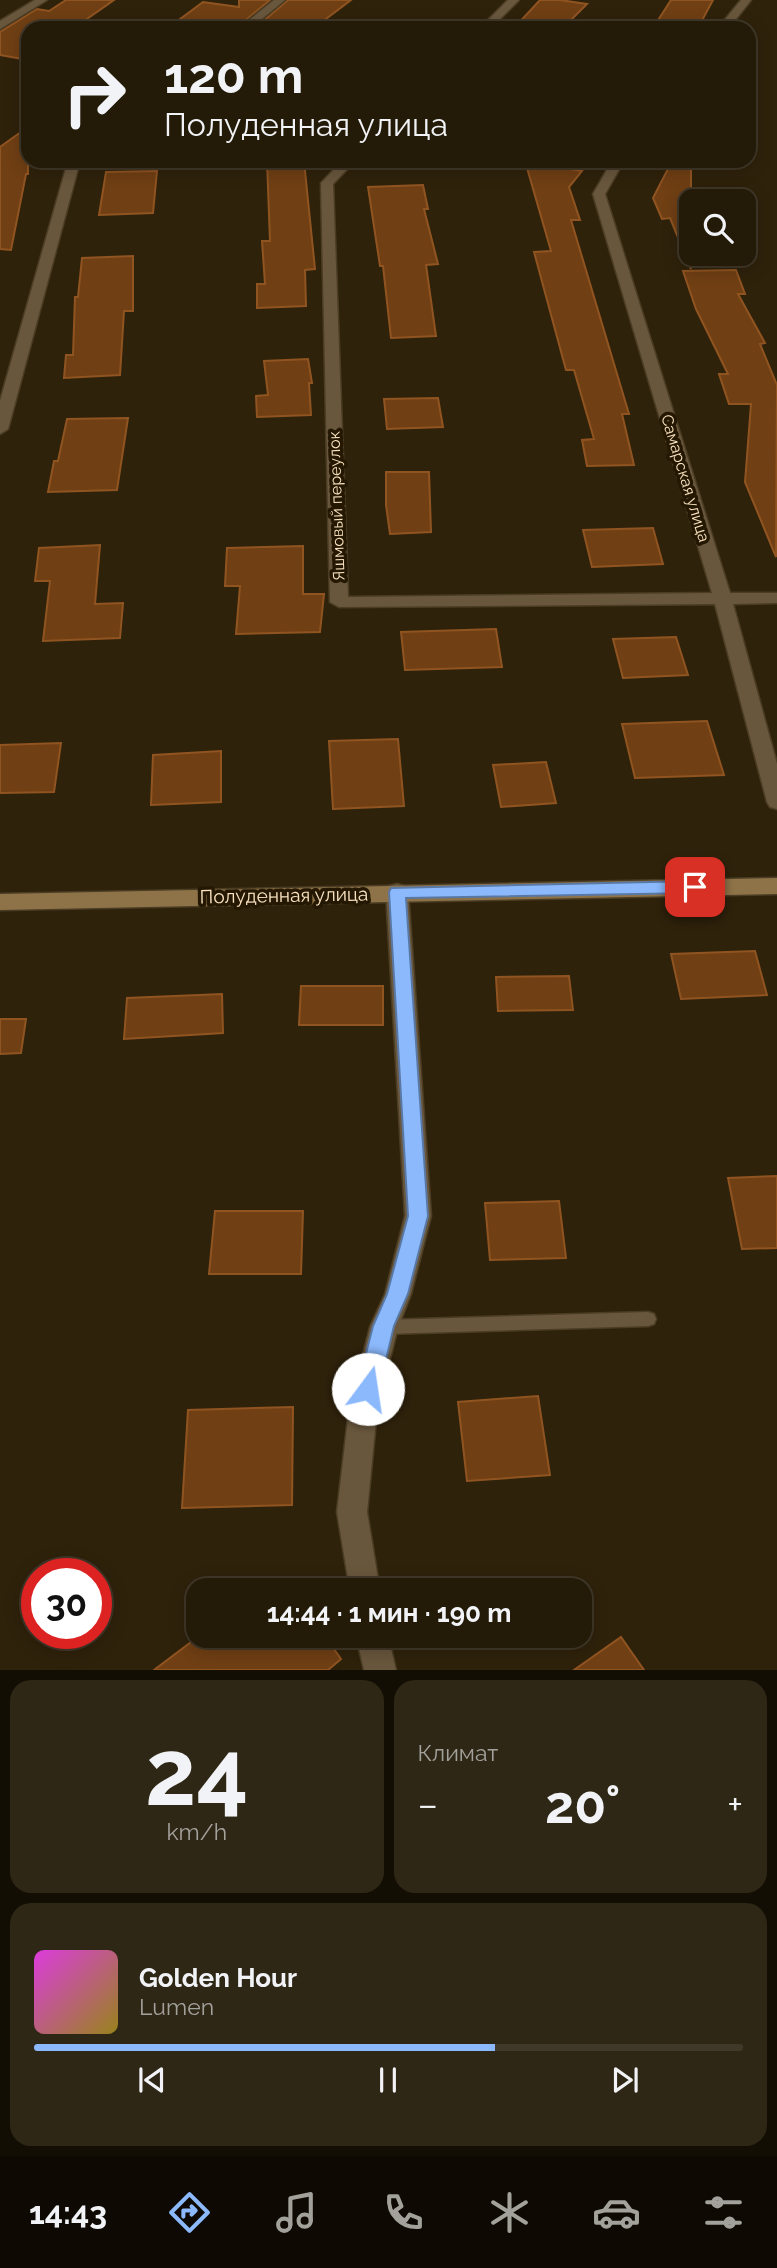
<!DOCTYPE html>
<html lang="ru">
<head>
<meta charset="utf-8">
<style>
  body { margin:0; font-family:Raleway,sans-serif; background:#2f2716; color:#f1f3f6; height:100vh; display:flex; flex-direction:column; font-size:26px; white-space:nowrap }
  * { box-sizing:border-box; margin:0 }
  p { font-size:23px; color:#a3a19c }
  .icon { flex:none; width:38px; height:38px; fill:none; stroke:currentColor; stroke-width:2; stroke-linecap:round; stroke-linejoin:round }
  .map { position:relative; height:1670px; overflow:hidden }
  .panel { display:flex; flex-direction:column; gap:10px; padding:10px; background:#130e04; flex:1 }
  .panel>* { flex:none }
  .guide { position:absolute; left:21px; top:21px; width:735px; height:147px; border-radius:21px; box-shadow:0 4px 18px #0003,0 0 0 2px #403829; background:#231a08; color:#f1f3f6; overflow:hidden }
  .buttons { position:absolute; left:679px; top:189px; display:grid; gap:14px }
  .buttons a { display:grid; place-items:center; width:77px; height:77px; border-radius:14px; background:#231a08; box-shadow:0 4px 18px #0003,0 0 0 2px #403829; font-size:35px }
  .speed { position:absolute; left:21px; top:1558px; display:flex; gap:14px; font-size:35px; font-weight:700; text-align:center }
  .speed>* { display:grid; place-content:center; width:91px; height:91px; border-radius:50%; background:#231a08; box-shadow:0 4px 18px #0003,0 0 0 2px #403829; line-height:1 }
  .speed .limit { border:10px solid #d22; background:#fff; color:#111 }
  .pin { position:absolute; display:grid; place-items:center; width:60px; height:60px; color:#fff; margin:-30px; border-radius:14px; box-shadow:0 4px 10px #0006 }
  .me { position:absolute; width:77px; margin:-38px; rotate:14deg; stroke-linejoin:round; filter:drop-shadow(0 0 5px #0008) }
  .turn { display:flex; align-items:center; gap:24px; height:147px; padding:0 28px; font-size:32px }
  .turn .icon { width:91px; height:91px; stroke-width:2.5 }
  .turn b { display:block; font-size:49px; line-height:60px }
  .big { font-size:52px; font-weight:700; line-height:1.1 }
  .panel .card { flex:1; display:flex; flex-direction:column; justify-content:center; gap:10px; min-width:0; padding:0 24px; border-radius:21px; background:#2f2716 }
  .panel .dial { align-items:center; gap:0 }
  .dial b { font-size:91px; line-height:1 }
  .song { display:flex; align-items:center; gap:21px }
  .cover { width:84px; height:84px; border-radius:10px; background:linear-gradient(135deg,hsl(300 70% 55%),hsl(50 70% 35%)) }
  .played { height:7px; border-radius:4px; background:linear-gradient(90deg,#8bb9fc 65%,#403829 65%) }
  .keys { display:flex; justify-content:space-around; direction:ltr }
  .heat { display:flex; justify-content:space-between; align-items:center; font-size:38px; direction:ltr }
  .panel .tiles { flex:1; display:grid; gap:10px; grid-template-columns:1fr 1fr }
  .card:last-child { grid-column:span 2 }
  .trip { position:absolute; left:186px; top:1578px; width:406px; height:70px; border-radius:21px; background:#231a08; box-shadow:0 4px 18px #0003,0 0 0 2px #403829; font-weight:700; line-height:70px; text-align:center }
  .tabs { display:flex; height:112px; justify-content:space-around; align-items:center; background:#0e0a03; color:#a3a19c }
  .tabs .icon { width:49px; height:49px }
  .tabs .active { color:#8bb9fc }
  .tabs b { font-size:32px; color:#f1f3f6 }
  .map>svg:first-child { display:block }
  .building { fill:#703f14; stroke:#905421; stroke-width:2 }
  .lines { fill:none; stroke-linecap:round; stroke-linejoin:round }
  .lane-casing { stroke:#4b3d24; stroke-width:3 }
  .street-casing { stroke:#4b3d24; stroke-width:3 }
  .secondary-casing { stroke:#4b3d24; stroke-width:3 }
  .lane { fill:#69573d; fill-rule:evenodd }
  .street { fill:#69573d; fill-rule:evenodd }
  .secondary { fill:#8f7348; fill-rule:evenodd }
  .route { fill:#8bb9fc; stroke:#5a78a4; stroke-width:2 }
  .labels { text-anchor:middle; stroke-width:7; stroke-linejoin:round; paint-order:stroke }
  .far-street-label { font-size:16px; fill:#fae3c1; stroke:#251803 }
  .street-label { font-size:19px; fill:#fae3c1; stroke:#251803 }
</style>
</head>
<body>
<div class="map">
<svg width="777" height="1670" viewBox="0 0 777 1670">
  <rect width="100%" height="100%" fill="#2f220b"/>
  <g class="building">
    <path d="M66,0H114L74,28H28V60L0,55V32L37,9L49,11Z"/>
    <path d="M239,0H270L236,28H168L203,2L239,7Z"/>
    <path d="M288,0H351L314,28H255Z"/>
    <path d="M540,0H560L587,4L563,28H514Z"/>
    <path d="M671,0H713L698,28H653Z"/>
    <path d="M28,127V174H26L11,250L0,249V147Z"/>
    <path d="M267,161H304L315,269L305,270L306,306L257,308V284H265L262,241H270Z"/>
    <path d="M525,161L582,171L569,187L580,220H571L629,414H622L634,465L587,466L582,440L594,439L574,370H566L534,252L551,251Z"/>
    <path d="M672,161H691V269L670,218L662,219L653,198Z"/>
    <path d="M157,171L153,213L99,215L106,172Z"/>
    <path d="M423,185L428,209H424L438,264L426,265L436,336L391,338L383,266H380L368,187Z"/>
    <path d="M133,256V311H124L120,375L64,378L66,355H73L75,297H78L82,258Z"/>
    <path d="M736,270L745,294H738L765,343L760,344L777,385L776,557L745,482L751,404H729L719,374H728L696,309L683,271Z"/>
    <path d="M308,359L312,383H309L311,415L257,417L256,396L268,395L264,361Z"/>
    <path d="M438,398L443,427L387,429L384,399Z"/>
    <path d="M128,418L117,490L48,492L54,461H58L67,419Z"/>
    <path d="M386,472H429L431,532L390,534L386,505Z"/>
    <path d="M653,528L663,564L592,567L583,530Z"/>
    <path d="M100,545L95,604L123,603L120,638L43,641L50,581H35L39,548Z"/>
    <path d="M303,546V594H324L320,632L236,634L240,586H225L227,548Z"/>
    <path d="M496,629L502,667L405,670L401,632Z"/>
    <path d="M676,637L688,675L623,678L613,639Z"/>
    <path d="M707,721L724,775L635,778L622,724Z"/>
    <path d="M398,739L404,806L333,809L329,741Z"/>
    <path d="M61,743L54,792L0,793V745Z"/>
    <path d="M221,751V802L151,805L153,755Z"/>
    <path d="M546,762L556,803L501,807L493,765Z"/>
    <path d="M755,951L767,995L681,999L671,954Z"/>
    <path d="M569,976L573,1010L498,1011L496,977Z"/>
    <path d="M301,986H383V1025H299Z"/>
    <path d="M222,994L223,1033L124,1039L127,998Z"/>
    <path d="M0,1019H26L21,1053L0,1054Z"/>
    <path d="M777,1176V1248L742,1249L728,1178Z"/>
    <path d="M559,1201L566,1258L490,1260L485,1203Z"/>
    <path d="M215,1211H303L301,1274H209Z"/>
    <path d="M538,1396L550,1475L467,1481L458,1402Z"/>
    <path d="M293,1407L292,1505L182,1508L188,1410Z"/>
    <path d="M199,1636H325L341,1659L328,1670H154Z"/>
    <path d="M621,1637L644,1670H574Z"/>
  </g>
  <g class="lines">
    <g class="lane-casing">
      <path id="lane" d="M648,1312L654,1314L656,1319L654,1324L648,1326L384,1334L378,1332L376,1327L378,1322L384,1320Z"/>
    </g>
    <g class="street-casing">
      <g id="street">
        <path d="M35,0H47L0,29V21Z"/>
        <path d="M274,0H285L251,28H239Z"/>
        <path d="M508,0H519L491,28H480Z"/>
        <path d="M741,0H751L729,28H718Z"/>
        <path d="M68,161H80L8,429L0,434V401Z"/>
        <path d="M342,161H355L333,184L348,597L712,593L593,194L612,161H624L605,194L730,593H777V603L733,604L777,764V809L770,807L767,802L715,604L339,607L330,602L321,183Z"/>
        <path d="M397,884L405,886L408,892L431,1216L411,1294L398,1327L377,1410L367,1512L380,1591H350L337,1512L349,1410L370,1327L385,1294L405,1216L386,892L389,886Z"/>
        <path d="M356,1636H388L396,1670H364Z"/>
      </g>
    </g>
    <g class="secondary-casing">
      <path id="secondary" d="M777,878V894L0,910V894Z"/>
    </g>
    <use href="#lane" class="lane"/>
    <use href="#street" class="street"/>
    <use href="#secondary" class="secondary"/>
  </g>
  <path class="route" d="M695,881L704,887L695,893L406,898L428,1216L408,1294L394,1326L379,1389L375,1396L368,1399L360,1396L357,1389L373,1326L387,1294L408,1216L389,892L391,888Z"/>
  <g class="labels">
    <g class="far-street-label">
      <text transform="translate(686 478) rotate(73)" y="6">Самарская улица</text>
      <text transform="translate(336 506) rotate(-92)" y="6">Яшмовый переулок</text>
    </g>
    <g class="street-label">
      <text transform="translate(284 895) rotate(-1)" y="7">Полуденная улица</text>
    </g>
  </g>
</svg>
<div class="buttons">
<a><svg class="icon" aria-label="search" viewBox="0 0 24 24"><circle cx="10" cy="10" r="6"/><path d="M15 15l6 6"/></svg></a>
</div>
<div class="speed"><div class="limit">30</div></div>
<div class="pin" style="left:695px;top:887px;background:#d93025"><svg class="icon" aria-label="arrive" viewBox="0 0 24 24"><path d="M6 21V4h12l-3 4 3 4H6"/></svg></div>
<svg class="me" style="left:368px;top:1389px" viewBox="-20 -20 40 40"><circle r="19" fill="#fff"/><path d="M0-13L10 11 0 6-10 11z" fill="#8bb9fc"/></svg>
<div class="trip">14:44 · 1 мин · 190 m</div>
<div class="guide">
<div class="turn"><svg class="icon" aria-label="right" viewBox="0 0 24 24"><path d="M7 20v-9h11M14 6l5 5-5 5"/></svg><div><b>120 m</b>Полуденная улица</div></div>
</div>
</div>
<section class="panel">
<div class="tiles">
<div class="card dial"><b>24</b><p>km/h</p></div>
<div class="card"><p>Климат</p>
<div class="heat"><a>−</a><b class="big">20°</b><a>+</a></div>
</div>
<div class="card">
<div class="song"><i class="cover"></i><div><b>Golden Hour</b><p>Lumen</p></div></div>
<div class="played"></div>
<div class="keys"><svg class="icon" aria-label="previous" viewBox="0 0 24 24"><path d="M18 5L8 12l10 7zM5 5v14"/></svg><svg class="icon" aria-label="pause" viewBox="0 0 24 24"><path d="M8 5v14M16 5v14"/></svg><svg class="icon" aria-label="next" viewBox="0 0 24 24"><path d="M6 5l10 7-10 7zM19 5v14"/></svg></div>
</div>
</div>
</section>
<nav class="tabs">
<b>14:43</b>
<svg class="icon active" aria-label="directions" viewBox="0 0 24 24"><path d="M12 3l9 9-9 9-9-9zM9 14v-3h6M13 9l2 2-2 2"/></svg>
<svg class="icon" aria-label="music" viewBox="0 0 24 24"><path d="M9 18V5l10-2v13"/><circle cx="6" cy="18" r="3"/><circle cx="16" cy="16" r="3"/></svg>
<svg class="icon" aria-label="phone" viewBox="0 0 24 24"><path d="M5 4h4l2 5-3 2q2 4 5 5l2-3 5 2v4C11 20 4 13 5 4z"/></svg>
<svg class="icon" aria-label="climate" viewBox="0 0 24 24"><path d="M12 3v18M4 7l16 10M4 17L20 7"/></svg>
<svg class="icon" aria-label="car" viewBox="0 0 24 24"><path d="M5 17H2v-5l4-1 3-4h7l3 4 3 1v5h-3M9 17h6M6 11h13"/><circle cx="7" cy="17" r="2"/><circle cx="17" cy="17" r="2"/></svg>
<svg class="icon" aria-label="filters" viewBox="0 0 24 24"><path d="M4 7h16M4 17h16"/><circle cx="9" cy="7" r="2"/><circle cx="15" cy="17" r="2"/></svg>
</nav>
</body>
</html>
